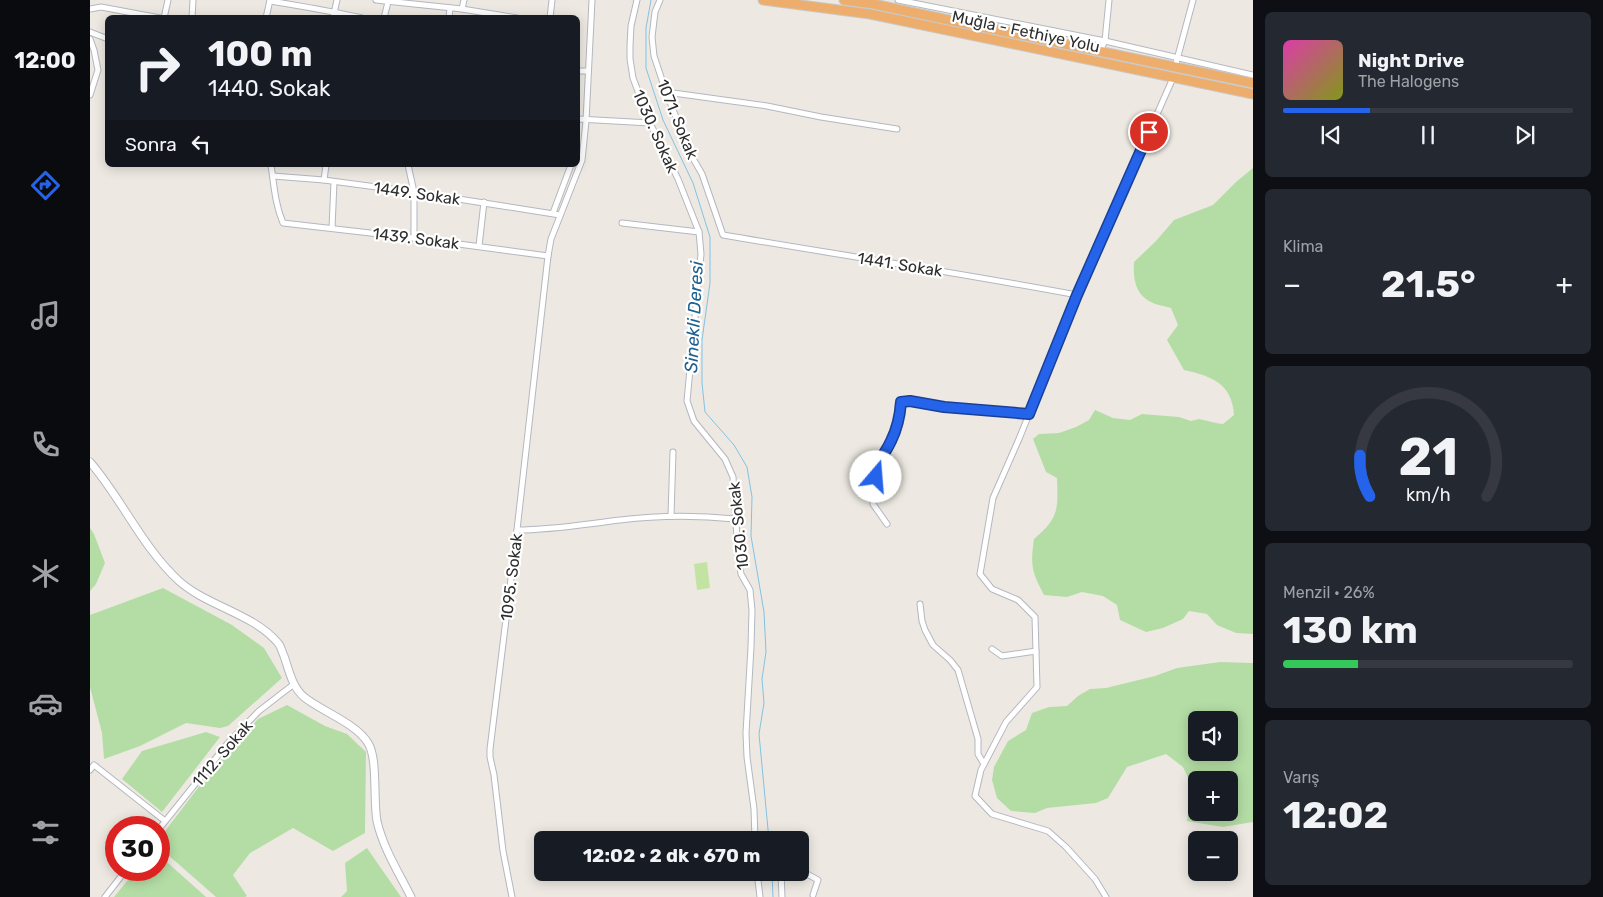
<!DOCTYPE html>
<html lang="tr">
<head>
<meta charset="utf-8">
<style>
  body { margin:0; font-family:Rubik,sans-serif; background:#242831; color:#f1f3f6; height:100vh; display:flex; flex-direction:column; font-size:19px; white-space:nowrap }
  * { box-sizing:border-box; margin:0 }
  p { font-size:16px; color:#9ea1a6 }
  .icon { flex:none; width:28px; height:28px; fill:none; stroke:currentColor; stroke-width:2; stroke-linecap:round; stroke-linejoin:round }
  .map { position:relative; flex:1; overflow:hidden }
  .panel { display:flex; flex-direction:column; gap:12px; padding:12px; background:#0d0f14; width:350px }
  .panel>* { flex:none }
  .top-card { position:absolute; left:15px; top:15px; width:475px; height:152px; border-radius:8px; box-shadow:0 2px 12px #0003; background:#171b24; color:#f1f3f6; overflow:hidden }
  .fabs { position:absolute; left:1098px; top:711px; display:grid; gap:10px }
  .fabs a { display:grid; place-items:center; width:50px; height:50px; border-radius:8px; background:#171b24; box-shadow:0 2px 12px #0003; font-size:25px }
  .speed { position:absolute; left:15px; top:816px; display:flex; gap:10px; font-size:25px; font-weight:700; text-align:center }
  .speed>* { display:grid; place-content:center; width:65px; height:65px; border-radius:50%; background:#171b24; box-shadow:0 2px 12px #0003; line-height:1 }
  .speed .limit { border:8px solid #d22; background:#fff; color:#111 }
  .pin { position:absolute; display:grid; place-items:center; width:42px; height:42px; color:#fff; margin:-21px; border:2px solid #fff; border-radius:50%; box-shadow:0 1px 5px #0007 }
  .me { position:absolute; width:55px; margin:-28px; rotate:18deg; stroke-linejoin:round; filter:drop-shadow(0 0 4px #0008) }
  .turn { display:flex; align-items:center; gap:18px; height:105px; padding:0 20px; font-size:22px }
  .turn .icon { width:65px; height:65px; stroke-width:2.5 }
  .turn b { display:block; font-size:35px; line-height:42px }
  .then { display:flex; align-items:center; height:48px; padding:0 20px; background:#0003; gap:10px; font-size:19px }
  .big { font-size:38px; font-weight:700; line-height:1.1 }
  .panel .tile { flex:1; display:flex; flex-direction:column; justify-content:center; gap:8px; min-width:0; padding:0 18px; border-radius:8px; background:#242831 }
  .panel .dial { align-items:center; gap:0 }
  .dial svg { height:130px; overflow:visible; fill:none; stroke:#363941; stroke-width:7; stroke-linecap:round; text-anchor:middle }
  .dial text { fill:#f1f3f6; stroke:none }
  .song { display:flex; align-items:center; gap:15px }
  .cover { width:60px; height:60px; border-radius:8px; background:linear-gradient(135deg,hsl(320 70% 55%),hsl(70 70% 35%)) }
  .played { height:5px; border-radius:2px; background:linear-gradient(90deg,#2563eb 30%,#363941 30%) }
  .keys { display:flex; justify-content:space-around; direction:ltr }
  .heat { display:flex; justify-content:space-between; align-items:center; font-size:28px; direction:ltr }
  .charge { height:8px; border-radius:4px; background:linear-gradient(90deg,#34c759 26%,#363941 0) }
  .trip { position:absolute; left:444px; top:831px; width:275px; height:50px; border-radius:8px; background:#171b24; box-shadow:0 2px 12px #0003; font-weight:700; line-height:50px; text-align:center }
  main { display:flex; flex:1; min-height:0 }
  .menu { display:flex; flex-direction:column; width:90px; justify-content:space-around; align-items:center; background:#090b0e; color:#9ea1a6 }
  .menu .icon { width:35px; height:35px }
  .menu .on { color:#2563eb }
  .menu b { font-size:22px; color:#f1f3f6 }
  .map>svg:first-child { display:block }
  .green { fill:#b4dda5; fill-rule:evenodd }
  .pitch { fill:#c3e3a2 }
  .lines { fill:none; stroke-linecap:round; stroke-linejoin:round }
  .stream { stroke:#82c2e2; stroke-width:1 }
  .street-casing { stroke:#b5b7c0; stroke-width:7 }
  .secondary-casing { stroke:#b5b7c0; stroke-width:9 }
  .highway-casing { stroke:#c9c9c9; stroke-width:11 }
  .street { stroke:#fff; stroke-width:5 }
  .secondary { stroke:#fff; stroke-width:7 }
  .highway { stroke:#edae6d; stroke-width:9 }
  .route-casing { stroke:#184099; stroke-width:12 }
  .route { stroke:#2563eb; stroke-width:9 }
  .labels { text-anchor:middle; stroke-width:4.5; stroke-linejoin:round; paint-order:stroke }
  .street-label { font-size:16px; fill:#2e2e2e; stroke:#fff }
  .water-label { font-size:18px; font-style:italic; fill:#1d6292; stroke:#fff }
</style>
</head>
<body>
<main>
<nav class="menu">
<b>12:00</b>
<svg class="icon on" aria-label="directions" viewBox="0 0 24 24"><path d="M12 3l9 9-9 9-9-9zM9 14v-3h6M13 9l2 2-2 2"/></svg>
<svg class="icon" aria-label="music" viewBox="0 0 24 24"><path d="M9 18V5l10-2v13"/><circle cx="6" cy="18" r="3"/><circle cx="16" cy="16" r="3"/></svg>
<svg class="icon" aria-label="phone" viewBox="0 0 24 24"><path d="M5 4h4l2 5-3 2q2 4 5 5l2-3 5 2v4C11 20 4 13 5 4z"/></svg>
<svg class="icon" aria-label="climate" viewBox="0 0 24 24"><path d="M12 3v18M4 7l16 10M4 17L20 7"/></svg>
<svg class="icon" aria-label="car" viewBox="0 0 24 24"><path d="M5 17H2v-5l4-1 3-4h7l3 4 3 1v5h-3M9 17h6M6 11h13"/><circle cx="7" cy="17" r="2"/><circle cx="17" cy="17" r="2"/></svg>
<svg class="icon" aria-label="filters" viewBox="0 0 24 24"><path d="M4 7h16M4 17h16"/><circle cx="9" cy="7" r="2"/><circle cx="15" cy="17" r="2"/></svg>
</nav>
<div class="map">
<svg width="1163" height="897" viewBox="0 0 1163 897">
  <rect width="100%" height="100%" fill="#ede9e2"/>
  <g class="green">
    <path d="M1163,168V634L1146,633L1127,625L1117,614L1099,611L1093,619L1073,628L1056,632L1030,620L1027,605L1013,596L992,592L977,597L954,595C942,572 940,566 944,539C969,518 968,509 967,478L956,472L943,439L949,434L969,433L986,427L999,420L1005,410L1023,418L1040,420L1052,414L1089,417L1101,421L1109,419L1126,423L1133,424L1144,415C1142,383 1121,376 1094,370L1077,340L1088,325L1081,308C1075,306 1066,305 1061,302C1045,294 1043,278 1044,262L1066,241L1084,220L1123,205L1146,182Z"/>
    <path d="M0,528L4,534L15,563L6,584L0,591Z"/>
    <path d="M73,588L142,625L174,648L192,678L138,726L130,728L96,723L50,746L14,759L12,733L0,687V615Z"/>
    <path d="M1130,662L1163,663V822L1133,827L1097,821L1102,786L1093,767L1076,754L1037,767L1018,798L1006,803L957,808L945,813L921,811L907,798L902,780L904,767L918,741L936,730L942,713L959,707L977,706L988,696L1000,689L1016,688L1065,676L1087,668ZM1106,720H1139V752H1106ZM1106,780H1139V812H1106Z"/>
    <path d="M197,705L235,726L257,734L276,752L275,833L243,851L203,828L160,853L143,875L157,896L155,897H126L69,847V839L120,772L168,719Z"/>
    <path d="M116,732L130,737L72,812L32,779L52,751Z"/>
    <path d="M277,848L311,897H251L257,891L255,863Z"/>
    <path d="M69,855L116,897H24L46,870H69Z"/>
  </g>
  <path class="pitch" d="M617,562L620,588L607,590L604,564Z"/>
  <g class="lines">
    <g class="stream">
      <path d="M561,0L556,28V68L573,120L603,183L620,237V283L612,340V383L615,412L644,445L657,467L662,497L661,536L674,612L676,652L672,679L674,703L669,734L679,840"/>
      <path d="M682,872L683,897"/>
    </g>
    <g class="street-casing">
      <g id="street">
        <path d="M286,0L372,9L427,18"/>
        <path d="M547,0L541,26L540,46V59L543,78L560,123L588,179L609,232L611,254L597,401L604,421L635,459L643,477L648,554L651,574L660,590L662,610L661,647L656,733L657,757L664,809L665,840"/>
        <path d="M570,0L565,12L562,37L564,56L576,92L601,155L612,174L633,235C751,255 869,273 987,295"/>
        <path d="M808,0L1015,41L1163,75"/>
        <path d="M180,1C211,6 241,11 272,18"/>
        <path d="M0,9L11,7L70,18"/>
        <path d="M372,9L374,0"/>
        <path d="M74,18L78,0"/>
        <path d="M102,18L103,0"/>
        <path d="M176,18L180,0"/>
        <path d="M243,18L247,0"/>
        <path d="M294,18L298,2"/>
        <path d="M359,18L360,8"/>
        <path d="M460,18L462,0"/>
        <path d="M0,32L18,39"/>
        <path d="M0,39L4,50L8,70L0,95"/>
        <path d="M1010,51L1015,41L1019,0"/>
        <path d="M1085,67L1103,0"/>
        <path d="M488,71H498"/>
        <path d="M576,92L677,106L731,117L807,129"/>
        <path d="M488,119L560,123"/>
        <path d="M181,165C184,185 185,204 193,223L324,238L458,256"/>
        <path d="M318,165L324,192V238"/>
        <path d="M183,176L234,180L324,192L470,215"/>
        <path d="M234,180L236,165"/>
        <path d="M463,213L481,165"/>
        <path d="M532,223L609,232"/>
        <path d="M242,228L244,182"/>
        <path d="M389,246L394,202"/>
        <path d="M581,516L583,452"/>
        <path d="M797,524L783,504L788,463L802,440L810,417L811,402L820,401L853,407L939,414"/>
        <path d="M427,530C462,530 496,524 530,520C570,515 606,515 645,519"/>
        <path d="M830,604L832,621L835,630L843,645L860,660L868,670L888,739V754L894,764"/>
        <path d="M902,649L912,656L946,651"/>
        <path d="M0,770L4,765L75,821"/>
        <path d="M69,829L138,743L169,711L204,684"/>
        <path d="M710,870L728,880L723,895"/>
        <path d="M667,872L670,897"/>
        <path d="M691,872L692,897"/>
        <path d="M15,897L36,870"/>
        <path d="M422,897L413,851L404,775L400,757V749L427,530L458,256L461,239L492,160L496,121L502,0"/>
        <path d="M1016,897L1005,879L976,847L958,831L902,814L885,796L891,770L916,722L947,687L945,617L928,600L902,589L890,574L903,498L929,439L987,295L1083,78"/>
      </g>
    </g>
    <g class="secondary-casing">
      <path id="secondary" d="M0,462C32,499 52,547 89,581C117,606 164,614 188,643C191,646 192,652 194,656C199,670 202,687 214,697C231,711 266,723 278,743C288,758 283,800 287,821C293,848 309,873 321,897"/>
    </g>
    <g class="highway-casing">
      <g id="highway">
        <path d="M673,0L780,14L1163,94"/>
        <path d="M754,0L784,4L854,19L1163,83"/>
      </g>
    </g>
    <use href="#street" class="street"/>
    <use href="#secondary" class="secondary"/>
    <use href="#highway" class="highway"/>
  </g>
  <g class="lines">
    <g class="route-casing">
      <path id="route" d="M786,477C788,459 794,456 801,441C807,429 810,416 811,402L820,401L854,407L939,414L987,295L1059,132"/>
    </g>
    <use href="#route" class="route"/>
  </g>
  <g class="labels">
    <g class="street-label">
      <text transform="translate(936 31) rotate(12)" y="6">Muğla - Fethiye Yolu</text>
      <text transform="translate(588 119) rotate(68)" y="6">1071. Sokak</text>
      <text transform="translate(566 131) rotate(66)" y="6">1030. Sokak</text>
      <text transform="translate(327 193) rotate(8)" y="6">1449. Sokak</text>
      <text transform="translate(326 238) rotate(7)" y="6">1439. Sokak</text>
      <text transform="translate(810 264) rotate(9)" y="6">1441. Sokak</text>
      <text transform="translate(648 526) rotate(-96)" y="6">1030. Sokak</text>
      <text transform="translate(421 577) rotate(-83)" y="6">1095. Sokak</text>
      <text transform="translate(132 753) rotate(-49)" y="6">1112. Sokak</text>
    </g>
    <g class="water-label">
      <text transform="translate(604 317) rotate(-87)" y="6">Sinekli Deresi</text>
    </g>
  </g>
</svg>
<div class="fabs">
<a><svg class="icon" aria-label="sound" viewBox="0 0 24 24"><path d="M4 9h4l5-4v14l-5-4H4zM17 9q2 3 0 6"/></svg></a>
<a>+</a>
<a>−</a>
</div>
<div class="speed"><div class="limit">30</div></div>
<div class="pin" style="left:1059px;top:132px;background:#d93025"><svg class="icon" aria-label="arrive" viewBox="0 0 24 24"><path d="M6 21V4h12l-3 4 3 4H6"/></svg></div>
<svg class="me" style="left:786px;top:477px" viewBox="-20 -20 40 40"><circle r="19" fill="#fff"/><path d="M0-13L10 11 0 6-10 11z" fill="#2563eb"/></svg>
<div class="trip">12:02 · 2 dk · 670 m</div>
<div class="top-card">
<div class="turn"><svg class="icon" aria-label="right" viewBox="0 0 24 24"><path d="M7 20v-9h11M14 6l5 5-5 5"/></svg><div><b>100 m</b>1440. Sokak</div></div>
<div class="then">Sonra<svg class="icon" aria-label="left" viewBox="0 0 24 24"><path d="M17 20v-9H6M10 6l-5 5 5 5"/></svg></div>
</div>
</div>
<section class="panel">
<div class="tile">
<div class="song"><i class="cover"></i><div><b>Night Drive</b><p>The Halogens</p></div></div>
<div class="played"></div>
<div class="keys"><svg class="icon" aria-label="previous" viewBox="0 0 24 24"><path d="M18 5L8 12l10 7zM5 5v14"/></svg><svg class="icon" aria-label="pause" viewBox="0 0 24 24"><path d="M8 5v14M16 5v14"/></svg><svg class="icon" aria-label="next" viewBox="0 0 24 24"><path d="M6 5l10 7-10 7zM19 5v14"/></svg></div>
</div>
<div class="tile"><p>Klima</p>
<div class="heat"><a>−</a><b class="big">21.5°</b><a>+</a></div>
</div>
<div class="tile dial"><svg viewBox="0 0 100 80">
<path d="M14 69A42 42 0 1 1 86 69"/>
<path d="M14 69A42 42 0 0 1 8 44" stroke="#2563eb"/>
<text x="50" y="56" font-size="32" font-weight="700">21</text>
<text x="50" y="72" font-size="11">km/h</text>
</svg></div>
<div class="tile"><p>Menzil · 26%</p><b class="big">130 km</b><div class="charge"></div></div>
<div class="tile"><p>Varış</p><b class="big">12:02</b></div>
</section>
</main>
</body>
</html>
